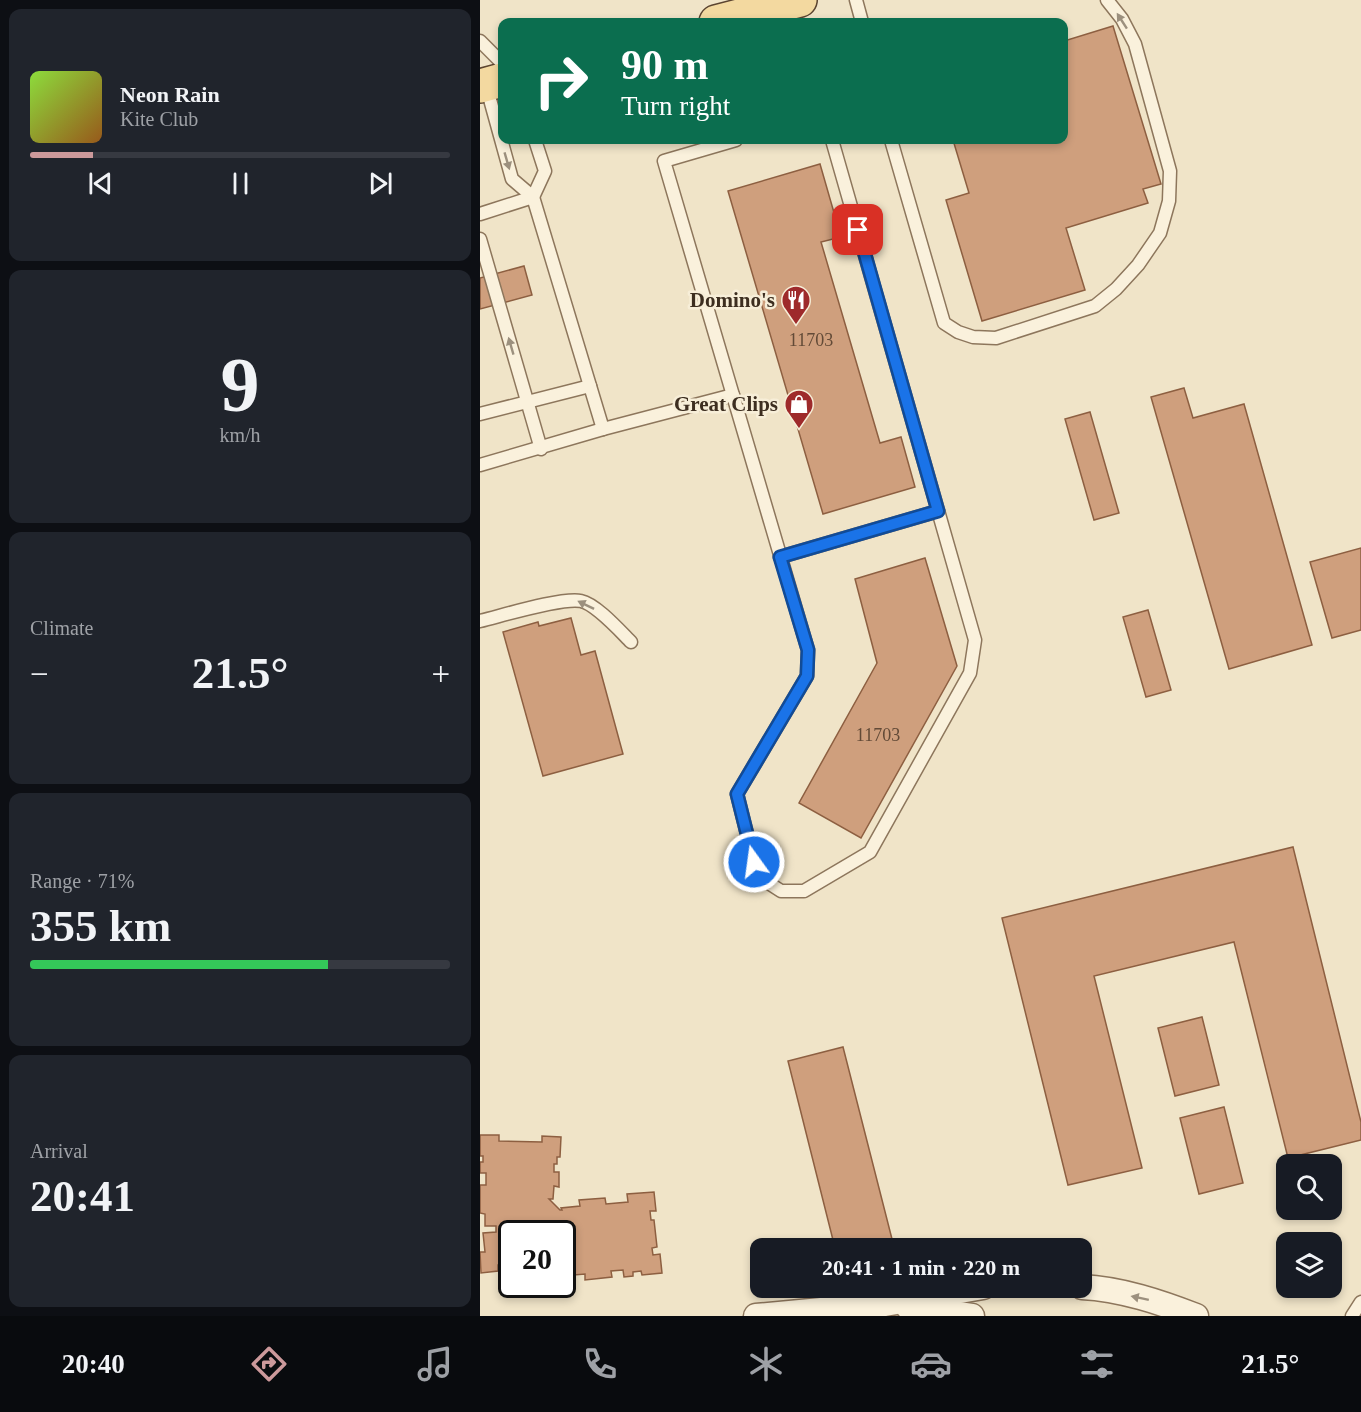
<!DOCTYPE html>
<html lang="en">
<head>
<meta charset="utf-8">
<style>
  body { margin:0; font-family:Georgia,serif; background:#20242c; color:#f1f3f6; height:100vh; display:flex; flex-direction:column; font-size:22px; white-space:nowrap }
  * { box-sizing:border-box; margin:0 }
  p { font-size:20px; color:#9ea1a6 }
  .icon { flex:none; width:33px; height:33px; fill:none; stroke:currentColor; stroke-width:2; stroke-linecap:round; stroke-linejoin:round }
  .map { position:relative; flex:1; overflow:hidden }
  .details { display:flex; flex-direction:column; gap:9px; padding:9px; background:#0d0f14; width:480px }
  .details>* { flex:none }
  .guide { position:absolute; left:18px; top:18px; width:570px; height:126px; border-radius:12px; box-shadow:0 3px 9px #0003; background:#0b6e4f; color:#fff; overflow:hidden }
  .tools { position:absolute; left:796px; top:1154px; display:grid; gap:12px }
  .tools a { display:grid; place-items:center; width:66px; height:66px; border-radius:12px; background:#171b24; box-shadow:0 3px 9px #0003; font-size:30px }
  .speed { position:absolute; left:18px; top:1220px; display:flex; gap:12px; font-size:30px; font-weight:700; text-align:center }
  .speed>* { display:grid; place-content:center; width:78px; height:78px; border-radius:50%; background:#171b24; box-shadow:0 3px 9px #0003; line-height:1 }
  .speed .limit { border:3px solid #111; border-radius:9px; background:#fff; color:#111 }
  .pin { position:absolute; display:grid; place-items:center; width:51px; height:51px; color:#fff; margin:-26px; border-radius:12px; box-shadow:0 3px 9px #0006 }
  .me { position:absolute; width:66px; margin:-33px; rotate:346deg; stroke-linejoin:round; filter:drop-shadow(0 0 4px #0008) }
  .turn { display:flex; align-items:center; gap:21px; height:126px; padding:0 24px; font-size:27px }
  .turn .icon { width:78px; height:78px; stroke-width:2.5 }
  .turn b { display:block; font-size:42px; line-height:51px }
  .big { font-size:45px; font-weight:700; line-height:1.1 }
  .details .tile { flex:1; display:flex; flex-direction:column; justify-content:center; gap:9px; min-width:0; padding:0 21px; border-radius:12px; background:#20242c }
  .details .dial { align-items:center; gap:0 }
  .dial b { font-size:78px; line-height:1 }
  .song { display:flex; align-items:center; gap:18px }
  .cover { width:72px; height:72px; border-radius:9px; background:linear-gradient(135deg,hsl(90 70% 55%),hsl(30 70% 35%)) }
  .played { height:6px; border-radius:3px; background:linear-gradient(90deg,#cc999b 15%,#363941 15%) }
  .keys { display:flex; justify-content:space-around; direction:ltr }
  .heat { display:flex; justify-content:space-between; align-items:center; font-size:33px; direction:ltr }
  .charge { height:9px; border-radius:4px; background:linear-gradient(90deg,#34c759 71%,#363941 0) }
  .trip { position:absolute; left:270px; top:1238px; width:342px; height:60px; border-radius:12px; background:#171b24; box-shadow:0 3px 9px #0003; font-weight:700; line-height:60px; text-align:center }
  .tabs { display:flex; height:96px; justify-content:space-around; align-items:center; background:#090b0e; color:#9ea1a6 }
  .tabs .icon { width:42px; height:42px }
  .tabs .current { color:#cc999b }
  .tabs b { font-size:27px; color:#f1f3f6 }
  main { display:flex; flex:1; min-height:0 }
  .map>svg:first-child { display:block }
  .building { fill:#cf9f7d; stroke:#8d5f41; stroke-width:1.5 }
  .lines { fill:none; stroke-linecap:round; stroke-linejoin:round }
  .service-casing { stroke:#8d765c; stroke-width:15 }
  .minor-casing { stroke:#8d765c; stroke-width:27 }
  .primary-casing { stroke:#5b4430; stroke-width:36 }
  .service { stroke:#faf1dc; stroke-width:12 }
  .minor { stroke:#faf1dc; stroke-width:24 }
  .primary { stroke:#f3d9a0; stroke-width:33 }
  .oneway { fill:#9c907e }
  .route-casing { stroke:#114b97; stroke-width:15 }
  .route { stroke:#1a73e8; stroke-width:10 }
  .labels { text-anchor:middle; stroke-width:5; stroke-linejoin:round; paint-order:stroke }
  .number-label { font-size:18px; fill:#624a37 }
  .poi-label { font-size:21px; font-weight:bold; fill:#3d2e20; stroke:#f7eed8; text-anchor:end }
</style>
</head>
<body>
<main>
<section class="details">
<div class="tile">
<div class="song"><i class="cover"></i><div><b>Neon Rain</b><p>Kite Club</p></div></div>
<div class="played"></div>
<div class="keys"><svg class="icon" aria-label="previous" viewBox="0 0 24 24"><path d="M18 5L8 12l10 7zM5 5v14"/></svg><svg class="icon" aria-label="pause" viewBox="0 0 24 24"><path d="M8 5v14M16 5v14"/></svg><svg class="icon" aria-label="next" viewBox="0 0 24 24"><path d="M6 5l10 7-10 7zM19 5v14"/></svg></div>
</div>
<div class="tile dial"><b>9</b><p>km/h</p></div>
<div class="tile"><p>Climate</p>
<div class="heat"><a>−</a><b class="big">21.5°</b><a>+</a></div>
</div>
<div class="tile"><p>Range · 71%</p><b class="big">355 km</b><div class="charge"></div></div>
<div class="tile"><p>Arrival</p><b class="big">20:41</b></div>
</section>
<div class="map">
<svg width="881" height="1316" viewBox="0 0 881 1316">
  <rect width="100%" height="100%" fill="#f0e4c8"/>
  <g class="building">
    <path d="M633,26L681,184L663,189L668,203L586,228L605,290L502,321L466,200L489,193L473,140H584V41Z"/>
    <path d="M340,164L361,237L341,242L400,443L421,437L435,487L343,514L248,191Z"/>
    <path d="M44,266L52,295L0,309V278Z"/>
    <path d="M704,388L713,418L764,404L832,645L749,669L671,397Z"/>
    <path d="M610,412L639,513L614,520L585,419Z"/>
    <path d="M881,548V630L852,638L830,562Z"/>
    <path d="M445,558L477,666L381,838L319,803L397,663L375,579Z"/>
    <path d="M668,610L691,690L666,697L643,617Z"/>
    <path d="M91,618L101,655L115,651L143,754L63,776L23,632L58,622L59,626Z"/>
    <path d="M813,847L881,1122V1140L808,1158L754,942L614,976L662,1168L588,1185L522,918Z"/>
    <path d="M722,1017L739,1085L695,1096L678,1028Z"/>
    <path d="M363,1047L413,1243L391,1248H355L308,1061Z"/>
    <path d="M744,1107L763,1183L719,1194L700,1118Z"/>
    <path d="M0,1135H19V1141L62,1142V1136L81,1137L80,1157H77V1164H74V1172H79V1187L74,1186L73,1199H69L80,1210H82L81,1208L100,1206L99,1200L125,1198L126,1204L148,1202L147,1194L174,1192L176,1211H170L171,1220H174L177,1247L172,1248L173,1255L180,1254L182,1273L162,1275L161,1271L153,1272V1276L144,1277L143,1270L131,1271L132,1277L105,1280V1274L82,1276V1233H32V1282H28L26,1265H18V1271L1,1273L0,1252H5L3,1233L16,1232V1226H5V1214L0,1213V1185H6V1173H0V1162H3V1156H0Z"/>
  </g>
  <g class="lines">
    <g class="service-casing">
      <g id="service">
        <path d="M376,0L382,22"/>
        <path d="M0,41L22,63"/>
        <path d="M6,85L32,179L53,197L123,429"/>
        <path d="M256,140L184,161L328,650L327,676L257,794L274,862L287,882L301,891H324L390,852L490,673L495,640L352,140"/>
        <path d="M411,140L464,323L478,332L493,337L516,338L615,306L636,289L658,265L680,233L689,201L690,171L655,44L642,19L627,0"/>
        <path d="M0,214L53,197L65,171L55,140"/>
        <path d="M0,239L61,449"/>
        <path d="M0,414L110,386"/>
        <path d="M0,465L123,429L253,395"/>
        <path d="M300,557L458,511"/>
        <path d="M0,621C21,616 82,597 101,601C116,604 140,631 151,642"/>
        <path d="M345,1287L348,1309"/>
        <path d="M872,1316L881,1302"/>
      </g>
    </g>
    <g class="minor-casing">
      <g id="minor">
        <path d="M602,1287C641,1289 680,1302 716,1316"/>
        <path d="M428,1307L492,1316"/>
        <path d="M276,1316L405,1304L503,1287"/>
      </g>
    </g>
    <g class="primary-casing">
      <g id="primary">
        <path d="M236,22L320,0"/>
        <path d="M0,86L22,80"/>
      </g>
    </g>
    <use href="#service" class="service"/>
    <use href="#minor" class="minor"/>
    <use href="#primary" class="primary"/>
  </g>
  <defs><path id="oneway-solid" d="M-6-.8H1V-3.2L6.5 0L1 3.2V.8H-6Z" transform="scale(1.5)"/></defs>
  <g class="oneway">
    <use href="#oneway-solid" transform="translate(642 21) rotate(-123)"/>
    <use href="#oneway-solid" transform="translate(27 161) rotate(74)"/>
    <use href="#oneway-solid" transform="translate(31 346) rotate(-106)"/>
    <use href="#oneway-solid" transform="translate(106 605) rotate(-154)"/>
    <use href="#oneway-solid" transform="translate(660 1298) rotate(-168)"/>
  </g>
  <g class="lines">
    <g class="route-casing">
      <path id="route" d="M274,862L257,794L327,676L328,650L300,557L458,511L378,230"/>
    </g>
    <use href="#route" class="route"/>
  </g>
  <defs>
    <g id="restaurant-pin" transform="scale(1.5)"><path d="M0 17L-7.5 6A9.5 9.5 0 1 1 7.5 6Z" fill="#9e2a2b" stroke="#f7eed8"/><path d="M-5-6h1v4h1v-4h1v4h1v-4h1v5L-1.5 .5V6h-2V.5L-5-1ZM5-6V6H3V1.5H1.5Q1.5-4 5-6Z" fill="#fff"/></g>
    <g id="shop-pin" transform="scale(1.5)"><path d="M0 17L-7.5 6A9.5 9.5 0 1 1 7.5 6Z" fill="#9e2a2b" stroke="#f7eed8"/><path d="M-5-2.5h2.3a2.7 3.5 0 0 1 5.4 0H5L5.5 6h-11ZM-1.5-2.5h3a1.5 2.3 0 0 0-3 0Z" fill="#fff"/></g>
  </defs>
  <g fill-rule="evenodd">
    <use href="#restaurant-pin" x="316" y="300"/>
    <use href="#shop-pin" x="319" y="404"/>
  </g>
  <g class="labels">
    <g class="number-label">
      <text x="331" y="346">11703</text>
      <text x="398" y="741">11703</text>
    </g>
    <g class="poi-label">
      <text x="295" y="307">Domino's</text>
      <text x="298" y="411">Great Clips</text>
    </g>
  </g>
</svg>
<div class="tools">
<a><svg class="icon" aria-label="search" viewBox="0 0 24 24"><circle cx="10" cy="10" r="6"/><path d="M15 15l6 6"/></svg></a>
<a><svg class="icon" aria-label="layers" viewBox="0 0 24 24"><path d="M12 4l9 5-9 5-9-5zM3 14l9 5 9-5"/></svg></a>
</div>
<div class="speed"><div class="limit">20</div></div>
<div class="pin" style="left:378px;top:230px;background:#d93025"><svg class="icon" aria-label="arrive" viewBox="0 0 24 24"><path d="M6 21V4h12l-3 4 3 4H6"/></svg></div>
<svg class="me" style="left:274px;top:862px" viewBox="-20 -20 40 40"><circle r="17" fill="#1a73e8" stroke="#fff" stroke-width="3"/><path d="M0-11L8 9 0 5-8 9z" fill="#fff"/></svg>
<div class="trip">20:41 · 1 min · 220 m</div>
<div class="guide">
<div class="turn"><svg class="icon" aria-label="right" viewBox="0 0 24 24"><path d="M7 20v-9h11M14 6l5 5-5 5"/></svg><div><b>90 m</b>Turn right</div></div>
</div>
</div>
</main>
<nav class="tabs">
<b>20:40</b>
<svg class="icon current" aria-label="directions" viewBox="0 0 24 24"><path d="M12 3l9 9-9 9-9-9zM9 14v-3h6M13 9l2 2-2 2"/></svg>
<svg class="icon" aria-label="music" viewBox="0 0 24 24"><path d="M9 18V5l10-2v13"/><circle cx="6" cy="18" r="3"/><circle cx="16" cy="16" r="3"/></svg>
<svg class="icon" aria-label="phone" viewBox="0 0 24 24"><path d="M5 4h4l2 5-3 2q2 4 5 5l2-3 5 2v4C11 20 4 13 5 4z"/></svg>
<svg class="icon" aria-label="climate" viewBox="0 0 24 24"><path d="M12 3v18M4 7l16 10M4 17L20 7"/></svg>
<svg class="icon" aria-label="car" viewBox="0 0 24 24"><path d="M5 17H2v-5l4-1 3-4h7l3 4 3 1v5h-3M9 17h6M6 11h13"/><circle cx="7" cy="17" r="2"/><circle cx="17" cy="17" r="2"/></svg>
<svg class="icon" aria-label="filters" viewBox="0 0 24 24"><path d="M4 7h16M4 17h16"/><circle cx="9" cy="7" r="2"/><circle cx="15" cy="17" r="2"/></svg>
<b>21.5°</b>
</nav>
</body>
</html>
